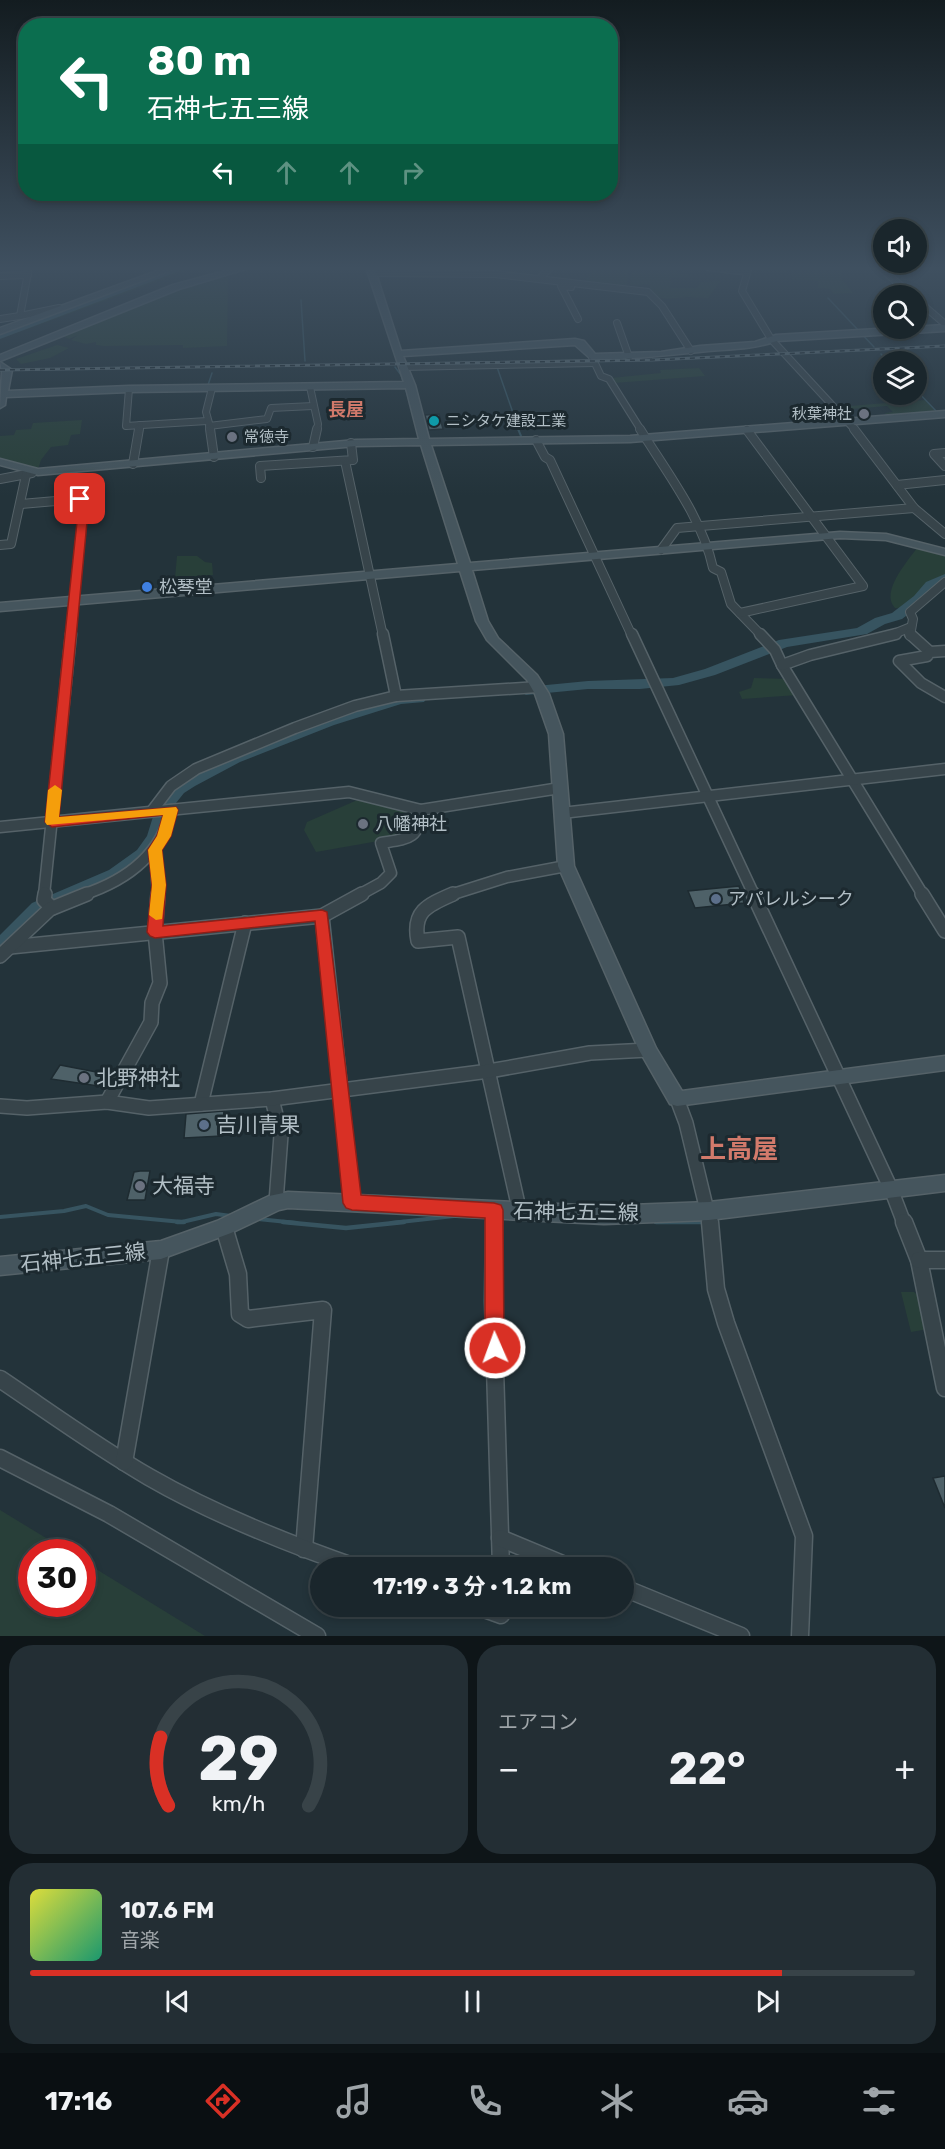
<!DOCTYPE html>
<html lang="ja">
<head>
<meta charset="utf-8">
<style>
  body { margin:0; font-family:Rubik,"Noto Sans JP",sans-serif; background:#232e34; color:#f1f3f6; height:100vh; display:flex; flex-direction:column; font-size:22px; white-space:nowrap }
  * { box-sizing:border-box; margin:0 }
  p { font-size:20px; color:#9fa5a9 }
  .icon { flex:none; width:33px; height:33px; fill:none; stroke:currentColor; stroke-width:2; stroke-linecap:round; stroke-linejoin:round }
  .map { position:relative; height:1636px; overflow:hidden }
  .sheet { display:flex; flex-direction:column; gap:9px; padding:9px; background:#0e1518; flex:1 }
  .sheet>* { flex:none }
  .hud { position:absolute; left:18px; top:18px; width:600px; height:183px; border-radius:24px; box-shadow:0 3px 9px #0003,0 0 0 2px #384348; background:#0b6e4f; color:#fff; overflow:hidden }
  .tools { position:absolute; left:873px; top:219px; display:grid; gap:12px }
  .tools a { display:grid; place-items:center; width:54px; height:54px; border-radius:50%; background:#1a262c; box-shadow:0 3px 9px #0003,0 0 0 2px #384348; font-size:30px }
  .speed { position:absolute; left:18px; top:1539px; display:flex; gap:12px; font-size:30px; font-weight:700; text-align:center }
  .speed>* { display:grid; place-content:center; width:78px; height:78px; border-radius:50%; background:#1a262c; box-shadow:0 3px 9px #0003,0 0 0 2px #384348; line-height:1 }
  .speed .limit { border:9px solid #d22; background:#fff; color:#111 }
  .pin { position:absolute; display:grid; place-items:center; width:51px; height:51px; color:#fff; margin:-26px; border-radius:12px; box-shadow:0 3px 9px #0006 }
  .me { position:absolute; width:66px; margin:-33px; rotate:358deg; stroke-linejoin:round; filter:drop-shadow(0 0 4px #0008) }
  .turn { display:flex; align-items:center; gap:21px; height:126px; padding:0 30px; font-size:27px }
  .turn .icon { width:78px; height:78px; stroke-width:2.5 }
  .turn b { display:block; font-size:42px; line-height:51px }
  .lanes { display:flex; align-items:center; height:57px; padding:0 30px; background:#0003; justify-content:center; gap:30px; direction:ltr }
  .lanes .off { opacity:.35 }
  .big { font-size:45px; font-weight:700; line-height:1.1 }
  .sheet .card { flex:1; display:flex; flex-direction:column; justify-content:center; gap:9px; min-width:0; padding:0 21px; border-radius:24px; background:#232e34 }
  .sheet .dial { align-items:center; gap:0 }
  .dial svg { height:156px; overflow:visible; fill:none; stroke:#384348; stroke-width:7; stroke-linecap:round; text-anchor:middle }
  .dial text { fill:#f1f3f6; stroke:none }
  .song { display:flex; align-items:center; gap:18px }
  .cover { width:72px; height:72px; border-radius:9px; background:linear-gradient(135deg,hsl(60 70% 55%),hsl(160 70% 35%)) }
  .played { height:6px; border-radius:3px; background:linear-gradient(90deg,#d93025 85%,#384348 85%) }
  .keys { display:flex; justify-content:space-around; direction:ltr }
  .heat { display:flex; justify-content:space-between; align-items:center; font-size:33px; direction:ltr }
  .sheet .tiles { flex:1; display:grid; gap:9px; grid-template-columns:1fr 1fr }
  .card:last-child { grid-column:span 2 }
  .trip { position:absolute; left:310px; top:1557px; width:324px; height:60px; border-radius:30px; background:#1a262c; box-shadow:0 3px 9px #0003,0 0 0 2px #384348; font-weight:700; line-height:60px; text-align:center }
  .menu { display:flex; height:96px; justify-content:space-around; align-items:center; background:#0a0f12; color:#9fa5a9 }
  .menu .icon { width:42px; height:42px }
  .menu .active { color:#d93025 }
  .menu b { font-size:27px; color:#f1f3f6 }
  .map>svg:first-child { display:block }
  .green { fill:#283f39 }
  .lines { fill:none; stroke-linecap:round; stroke-linejoin:round }
  .stream-far3 { stroke:#375460; stroke-width:1.5 }
  .stream-far2 { stroke:#375460; stroke-width:2 }
  .stream-far1 { stroke:#375460; stroke-width:4 }
  .stream { stroke:#375460; stroke-width:4.5 }
  .river { fill:#375460; fill-rule:evenodd }
  .building { fill:#4e6168; stroke:#1e2b31; stroke-width:1.5 }
  .street-far4-casing { stroke:#556268; stroke-width:8 }
  .street-far3-casing { stroke:#556268; stroke-width:10 }
  .street-far2-casing { stroke:#556268; stroke-width:13 }
  .street-far1-casing { stroke:#556268; stroke-width:16 }
  .street-casing { stroke:#556268; stroke-width:19 }
  .secondary-casing { stroke:#556268; stroke-width:3 }
  .street-far4 { stroke:#37444a; stroke-width:6 }
  .street-far3 { stroke:#37444a; stroke-width:8 }
  .street-far2 { stroke:#37444a; stroke-width:10 }
  .street-far1 { stroke:#37444a; stroke-width:13 }
  .street { stroke:#37444a; stroke-width:16 }
  .secondary { fill:#45555d; fill-rule:evenodd }
  .rail-casing { stroke:#596a71; stroke-width:3 }
  .rail { stroke:#1c292f; stroke-width:1.5; stroke-dasharray:5; stroke-linecap:butt }
  .route { fill:#d93025; stroke:#8d1f18; stroke-width:1.5 }
  .slow { fill:#f59e0b }
  .worship-dot { fill:#6b7280; stroke:#1c292f; stroke-width:2 }
  .culture-dot { fill:#0f9aa8; stroke:#1c292f; stroke-width:2 }
  .shop-dot { fill:#3f7fe0; stroke:#1c292f; stroke-width:2 }
  .service-dot { fill:#5c6f8a; stroke:#1c292f; stroke-width:2 }
  .labels { text-anchor:middle; stroke-width:6; stroke-linejoin:round; paint-order:stroke }
  .far-poi-label { font-size:15px; fill:#b2bfc6; stroke:#1c292f; text-anchor:start }
  .far-quarter-label { font-size:18px; font-weight:bold; fill:#d27a6b; stroke:#1c292f }
  .poi-label { font-size:18px; fill:#b2bfc6; stroke:#1c292f; text-anchor:start }
  .near-poi-label { font-size:21px; fill:#b2bfc6; stroke:#1c292f; text-anchor:start }
  .near-street-label { font-size:21px; fill:#b2bfc6; stroke:#1c292f }
  .near-quarter-label { font-size:26px; font-weight:bold; fill:#d27a6b; stroke:#1c292f }
</style>
</head>
<body>
<div class="map">
<svg width="945" height="1636" viewBox="0 0 945 1636">
  <rect width="100%" height="100%" fill="#23333a"/>
  <g class="green">
    <path d="M181,267H197L0,339V333Z"/>
    <path d="M593,267L629,268L626,287L584,283Z"/>
    <path d="M751,267H832L844,269L840,277L853,293L833,294L831,289L818,288V281L792,279L791,271L773,272L749,270Z"/>
    <path d="M669,269L676,270L679,274L698,276L671,277L670,288H697L701,282L720,281L708,298L687,297L667,299L657,297L651,291L649,284L630,285L631,272L665,273Z"/>
    <path d="M223,275L228,277L227,346L183,348V345L104,346L96,345V342L86,344L71,340L78,335L69,339L62,336L162,293Z"/>
    <path d="M57,345L69,348L50,358L21,364L16,359Z"/>
    <path d="M699,368L705,376L614,383L611,378L661,373L660,370Z"/>
    <path d="M925,400L937,413L887,416L885,413L893,412L887,406L840,410L836,407Z"/>
    <path d="M82,420L80,434L71,435L68,445L51,447L41,460L38,469L0,461V436L14,435L16,430L31,429L33,423Z"/>
    <path d="M917,548L945,555V576C941,578 935,579 931,582C919,592 913,609 895,608C880,592 907,562 917,548Z"/>
    <path d="M177,556H197L205,562L212,563L213,575L175,578Z"/>
    <path d="M754,678L788,679L798,695L742,699L739,692L751,688Z"/>
    <path d="M362,798L411,812L416,815L417,827L407,836L316,852L304,830L307,822Z"/>
    <path d="M901,1292H914L923,1300L928,1329L911,1332Z"/>
    <path d="M0,1510L69,1552H32V1604H82L83,1561L205,1636H0Z"/>
  </g>
  <g class="lines">
    <g class="stream-far3">
      <path d="M828,298L874,347"/>
      <path d="M301,300L305,361"/>
      <path d="M881,354L888,362"/>
      <path d="M395,367L401,375L411,406"/>
      <path d="M497,367L519,430"/>
      <path d="M208,385L212,373"/>
      <path d="M916,390L937,412"/>
    </g>
    <path class="stream-far2" d="M518,429L521,436"/>
    <g class="stream-far1">
      <path d="M0,1217L64,1211L86,1206L108,1215L182,1222L216,1214L231,1216"/>
      <path d="M258,1219L297,1223"/>
      <path d="M656,1222H705"/>
      <path d="M391,1223L454,1216"/>
    </g>
    <g class="stream">
      <path d="M177,1222H184"/>
      <path d="M283,1222L346,1228L404,1222"/>
      <path d="M656,1222H705"/>
    </g>
    <g class="river">
      <path d="M179,267H190L0,339V333L64,307Z"/>
      <path d="M945,574V583L936,588L924,602L902,619L885,624L867,634L787,647L715,675L679,685L640,689H588L526,695L519,691L526,687L588,681L673,678L705,669L779,640L857,628L875,618L892,613L914,596L926,582Z"/>
      <path d="M419,695L424,696L426,699L424,702L401,704L334,725L240,762L195,786L184,793L172,808L163,836L149,858L121,878L44,911L6,951L0,953V935L32,903L109,870L137,850L147,836L156,807L172,785L183,778L228,756L324,719L395,697Z"/>
    </g>
  </g>
  <g class="building">
    <path d="M439,414L443,429L429,430L425,415Z"/>
    <path d="M739,886L744,903L695,908L688,891Z"/>
    <path d="M60,1065L112,1075L105,1087L51,1079Z"/>
    <path d="M224,1111L222,1136L184,1138L186,1114Z"/>
    <path d="M140,1171H150L145,1200H127L134,1172Z"/>
    <path d="M945,1476V1508L933,1478Z"/>
  </g>
  <g class="lines">
    <g class="street-far4-casing">
      <g id="street-far4">
        <path d="M29,267L20,316L59,308"/>
        <path d="M707,267L747,272"/>
        <path d="M749,267L742,291L771,339L855,430"/>
        <path d="M879,267L913,296"/>
        <path d="M371,273L495,274L648,292L662,306L691,351"/>
        <path d="M0,276L28,275"/>
        <path d="M540,278L551,267"/>
        <path d="M571,287L561,286L578,319"/>
        <path d="M916,299L945,324"/>
        <path d="M0,319L20,316"/>
        <path d="M617,323L629,357"/>
        <path d="M592,357L601,376L609,379L641,430"/>
        <path d="M402,367L594,363"/>
        <path d="M310,387L318,424L317,430"/>
        <path d="M129,389L126,426L207,421"/>
        <path d="M209,426L267,419L271,408L313,406"/>
        <path d="M139,430L140,425"/>
        <path d="M211,430L206,412L212,388"/>
      </g>
    </g>
    <g class="street-far3-casing">
      <g id="street-far3">
        <path d="M210,429L214,457"/>
        <path d="M640,429C667,473 702,517 713,568L721,572L731,604L762,636"/>
        <path d="M854,429L914,508L945,534"/>
        <path d="M536,440L545,457L550,460L632,636"/>
        <path d="M313,447L317,429"/>
        <path d="M945,453L934,454L945,466"/>
        <path d="M345,461L383,636"/>
        <path d="M133,464L139,429"/>
        <path d="M261,478L260,466L353,460L351,443"/>
        <path d="M0,479L32,473"/>
        <path d="M897,485L945,480"/>
        <path d="M21,504L79,499L84,501L70,636"/>
        <path d="M0,545L11,544L26,475"/>
        <path d="M661,550L677,528L914,508"/>
        <path d="M740,613L863,586L747,430"/>
        <path d="M889,636L911,627"/>
        <path d="M910,636L913,619L910,612L945,582"/>
      </g>
    </g>
    <g class="street-far2-casing">
      <g id="street-far2">
        <path d="M383,634L396,696"/>
        <path d="M632,634L754,895"/>
        <path d="M760,634L775,650L782,665L923,895"/>
        <path d="M910,634L930,652"/>
        <path d="M945,651L930,652L927,656L899,661L921,683L945,697"/>
        <path d="M782,665L810,655L896,634"/>
        <path d="M152,811L171,786L196,769L295,728L355,706L396,696L538,687"/>
        <path d="M562,813L945,769"/>
        <path d="M0,827L349,792L421,810L560,788"/>
        <path d="M155,850L158,895"/>
        <path d="M44,895L71,634"/>
        <path d="M82,895C125,881 161,856 171,810"/>
        <path d="M359,895L381,883L391,873L381,843C406,839 420,840 421,810"/>
        <path d="M450,895L507,877L566,866"/>
      </g>
    </g>
    <g class="street-far1-casing">
      <g id="street-far1">
        <path d="M45,894L44,900L52,908"/>
        <path d="M453,894C428,905 412,911 418,941L458,937L520,1213"/>
        <path d="M753,894L891,1189L904,1223"/>
        <path d="M922,894L945,931"/>
        <path d="M322,916L353,1203"/>
        <path d="M10,947L322,916L362,894"/>
        <path d="M0,956L50,909L87,894"/>
        <path d="M272,1099L281,1135L276,1202"/>
        <path d="M677,1099L686,1123L710,1223"/>
        <path d="M107,1102L151,1022L152,1003L160,983L155,932L158,894"/>
        <path d="M201,1104L245,923"/>
        <path d="M0,1106L27,1108L107,1102L149,1108L272,1099L489,1071L590,1053L648,1050"/>
        <path d="M494,1223V1210"/>
      </g>
    </g>
    <g class="street-casing">
      <g id="street">
        <path d="M494,1222L493,1301L501,1568"/>
        <path d="M710,1222L716,1289L726,1323L804,1536L800,1636"/>
        <path d="M904,1222L919,1260L945,1388"/>
        <path d="M224,1227L238,1274L240,1314L248,1319L323,1310L304,1549"/>
        <path d="M919,1260H945"/>
        <path d="M0,1379C49,1412 97,1447 149,1477C215,1515 286,1543 358,1568"/>
        <path d="M0,1458L109,1514L317,1636"/>
        <path d="M124,1462L161,1250"/>
        <path d="M500,1538L572,1568"/>
        <path d="M624,1588L741,1636"/>
        <path d="M476,1606L501,1615V1606"/>
      </g>
    </g>
    <g class="secondary-casing">
      <g id="secondary">
        <path d="M168,267H179L0,334V328Z"/>
        <path d="M240,267H252L179,289L0,361V355L173,285Z"/>
        <path d="M366,267H374L401,351L575,339L584,341L595,354L661,352L700,346L755,342L776,335L945,325V331L777,341C751,350 726,349 699,352C662,356 629,359 592,360L575,345L403,356L415,385L429,439L630,436L945,411V417L630,442L431,445L470,563L840,532L886,534L945,549V555L886,540L840,538L472,570L488,621L498,638L537,675L549,694L563,734L574,866L656,1048L682,1091L945,1056V1070L677,1106L670,1104L639,1050L558,866L549,734L535,694L527,680L487,640L476,621L460,571L0,611V603L458,564L421,445L356,446L38,475L0,465V459L38,469L356,440L419,439L406,388L129,392L6,397L5,405L0,408L2,371L0,362L12,370L8,391L129,386L404,382Z"/>
        <path d="M945,1175V1191L709,1220L604,1224L288,1208L279,1210L231,1233L161,1259L0,1275V1257L161,1241L217,1221L269,1196L288,1192L604,1206L709,1202Z"/>
      </g>
    </g>
    <use href="#street-far4" class="street-far4"/>
    <use href="#street-far3" class="street-far3"/>
    <use href="#street-far2" class="street-far2"/>
    <use href="#street-far1" class="street-far1"/>
    <use href="#street" class="street"/>
    <use href="#secondary" class="secondary"/>
    <g class="rail-casing">
      <path id="rail" d="M0,370L652,360L945,346"/>
    </g>
    <use href="#rail" class="rail"/>
  </g>
  <linearGradient id="sky" x2="0" y2="1"><stop stop-color="#131c20"/><stop offset="0.54" stop-color="#3f5060"/><stop offset="1" stop-color="#3f5060" stop-opacity="0"/></linearGradient>
  <rect width="945" height="496" fill="url(#sky)"/>
  <path class="route" d="M80,496L89,501L59,817L176,807L178,810L171,836L162,850L166,885L163,926L322,910L327,912L361,1195L494,1203L501,1205L503,1210L504,1348L502,1355L495,1358L488,1355L485,1348V1218L352,1210L346,1208L343,1203L315,921L155,938L150,936L147,932L152,885L148,850L157,836L163,815L52,827L45,822L79,503L75,499Z"/>
  <path class="slow" d="M55,785L62,790L59,817L176,807L178,810L171,836L162,850L166,885L162,919L156,920L149,915L152,885L148,850L157,836L163,815L47,825L45,822L48,790Z"/>
  <g class="worship-dot">
    <circle cx="864" cy="414" r="6"/>
    <circle cx="232" cy="437" r="6"/>
    <circle cx="363" cy="824" r="6"/>
    <circle cx="84" cy="1078" r="6"/>
    <circle cx="140" cy="1186" r="6"/>
  </g>
  <circle class="culture-dot" cx="434" cy="421" r="6"/>
  <circle class="shop-dot" cx="147" cy="587" r="6"/>
  <g class="service-dot">
    <circle cx="716" cy="899" r="6"/>
    <circle cx="204" cy="1125" r="6"/>
  </g>
  <g class="labels">
    <g class="far-poi-label">
      <text x="852" y="419" text-anchor="end">秋葉神社</text>
      <text x="446" y="426">ニシタケ建設工業</text>
      <text x="244" y="442">常徳寺</text>
    </g>
    <g class="far-quarter-label">
      <text x="346" y="416">長屋</text>
    </g>
    <g class="poi-label">
      <text x="159" y="593">松琴堂</text>
      <text x="375" y="830">八幡神社</text>
      <text x="728" y="905">アパレルシーク</text>
    </g>
    <g class="near-poi-label">
      <text x="96" y="1085">北野神社</text>
      <text x="216" y="1132">吉川青果</text>
      <text x="152" y="1193">大福寺</text>
    </g>
    <g class="near-street-label">
      <text transform="translate(576 1212) rotate(1)" y="7">石神七五三線</text>
      <text transform="translate(83 1258) rotate(-6)" y="7">石神七五三線</text>
    </g>
    <g class="near-quarter-label">
      <text x="739" y="1158">上高屋</text>
    </g>
  </g>
</svg>
<div class="tools">
<a><svg class="icon" aria-label="sound" viewBox="0 0 24 24"><path d="M4 9h4l5-4v14l-5-4H4zM17 9q2 3 0 6"/></svg></a>
<a><svg class="icon" aria-label="search" viewBox="0 0 24 24"><circle cx="10" cy="10" r="6"/><path d="M15 15l6 6"/></svg></a>
<a><svg class="icon" aria-label="layers" viewBox="0 0 24 24"><path d="M12 4l9 5-9 5-9-5zM3 14l9 5 9-5"/></svg></a>
</div>
<div class="speed"><div class="limit">30</div></div>
<div class="pin" style="left:80px;top:499px;background:#d93025"><svg class="icon" aria-label="arrive" viewBox="0 0 24 24"><path d="M6 21V4h12l-3 4 3 4H6"/></svg></div>
<svg class="me" style="left:495px;top:1348px" viewBox="-20 -20 40 40"><circle r="17" fill="#d93025" stroke="#fff" stroke-width="3"/><path d="M0-11L8 9 0 5-8 9z" fill="#fff"/></svg>
<div class="trip">17:19 · 3 分 · 1.2 km</div>
<div class="hud">
<div class="turn"><svg class="icon" aria-label="left" viewBox="0 0 24 24"><path d="M17 20v-9H6M10 6l-5 5 5 5"/></svg><div><b>80 m</b>石神七五三線</div></div>
<div class="lanes"><svg class="icon" aria-label="left" viewBox="0 0 24 24"><path d="M17 20v-9H6M10 6l-5 5 5 5"/></svg><svg class="icon off" aria-label="ahead" viewBox="0 0 24 24"><path d="M12 20V5M6 11l6-6 6 6"/></svg><svg class="icon off" aria-label="ahead" viewBox="0 0 24 24"><path d="M12 20V5M6 11l6-6 6 6"/></svg><svg class="icon off" aria-label="right" viewBox="0 0 24 24"><path d="M7 20v-9h11M14 6l5 5-5 5"/></svg></div>
</div>
</div>
<section class="sheet">
<div class="tiles">
<div class="card dial"><svg viewBox="0 0 100 80">
<path d="M14 69A42 42 0 1 1 86 69"/>
<path d="M14 69A42 42 0 0 1 10 34" stroke="#d93025"/>
<text x="50" y="56" font-size="32" font-weight="700">29</text>
<text x="50" y="72" font-size="11">km/h</text>
</svg></div>
<div class="card"><p>エアコン</p>
<div class="heat"><a>−</a><b class="big">22°</b><a>+</a></div>
</div>
<div class="card">
<div class="song"><i class="cover"></i><div><b>107.6 FM</b><p>音楽</p></div></div>
<div class="played"></div>
<div class="keys"><svg class="icon" aria-label="previous" viewBox="0 0 24 24"><path d="M18 5L8 12l10 7zM5 5v14"/></svg><svg class="icon" aria-label="pause" viewBox="0 0 24 24"><path d="M8 5v14M16 5v14"/></svg><svg class="icon" aria-label="next" viewBox="0 0 24 24"><path d="M6 5l10 7-10 7zM19 5v14"/></svg></div>
</div>
</div>
</section>
<nav class="menu">
<b>17:16</b>
<svg class="icon active" aria-label="directions" viewBox="0 0 24 24"><path d="M12 3l9 9-9 9-9-9zM9 14v-3h6M13 9l2 2-2 2"/></svg>
<svg class="icon" aria-label="music" viewBox="0 0 24 24"><path d="M9 18V5l10-2v13"/><circle cx="6" cy="18" r="3"/><circle cx="16" cy="16" r="3"/></svg>
<svg class="icon" aria-label="phone" viewBox="0 0 24 24"><path d="M5 4h4l2 5-3 2q2 4 5 5l2-3 5 2v4C11 20 4 13 5 4z"/></svg>
<svg class="icon" aria-label="climate" viewBox="0 0 24 24"><path d="M12 3v18M4 7l16 10M4 17L20 7"/></svg>
<svg class="icon" aria-label="car" viewBox="0 0 24 24"><path d="M5 17H2v-5l4-1 3-4h7l3 4 3 1v5h-3M9 17h6M6 11h13"/><circle cx="7" cy="17" r="2"/><circle cx="17" cy="17" r="2"/></svg>
<svg class="icon" aria-label="filters" viewBox="0 0 24 24"><path d="M4 7h16M4 17h16"/><circle cx="9" cy="7" r="2"/><circle cx="15" cy="17" r="2"/></svg>
</nav>
</body>
</html>
